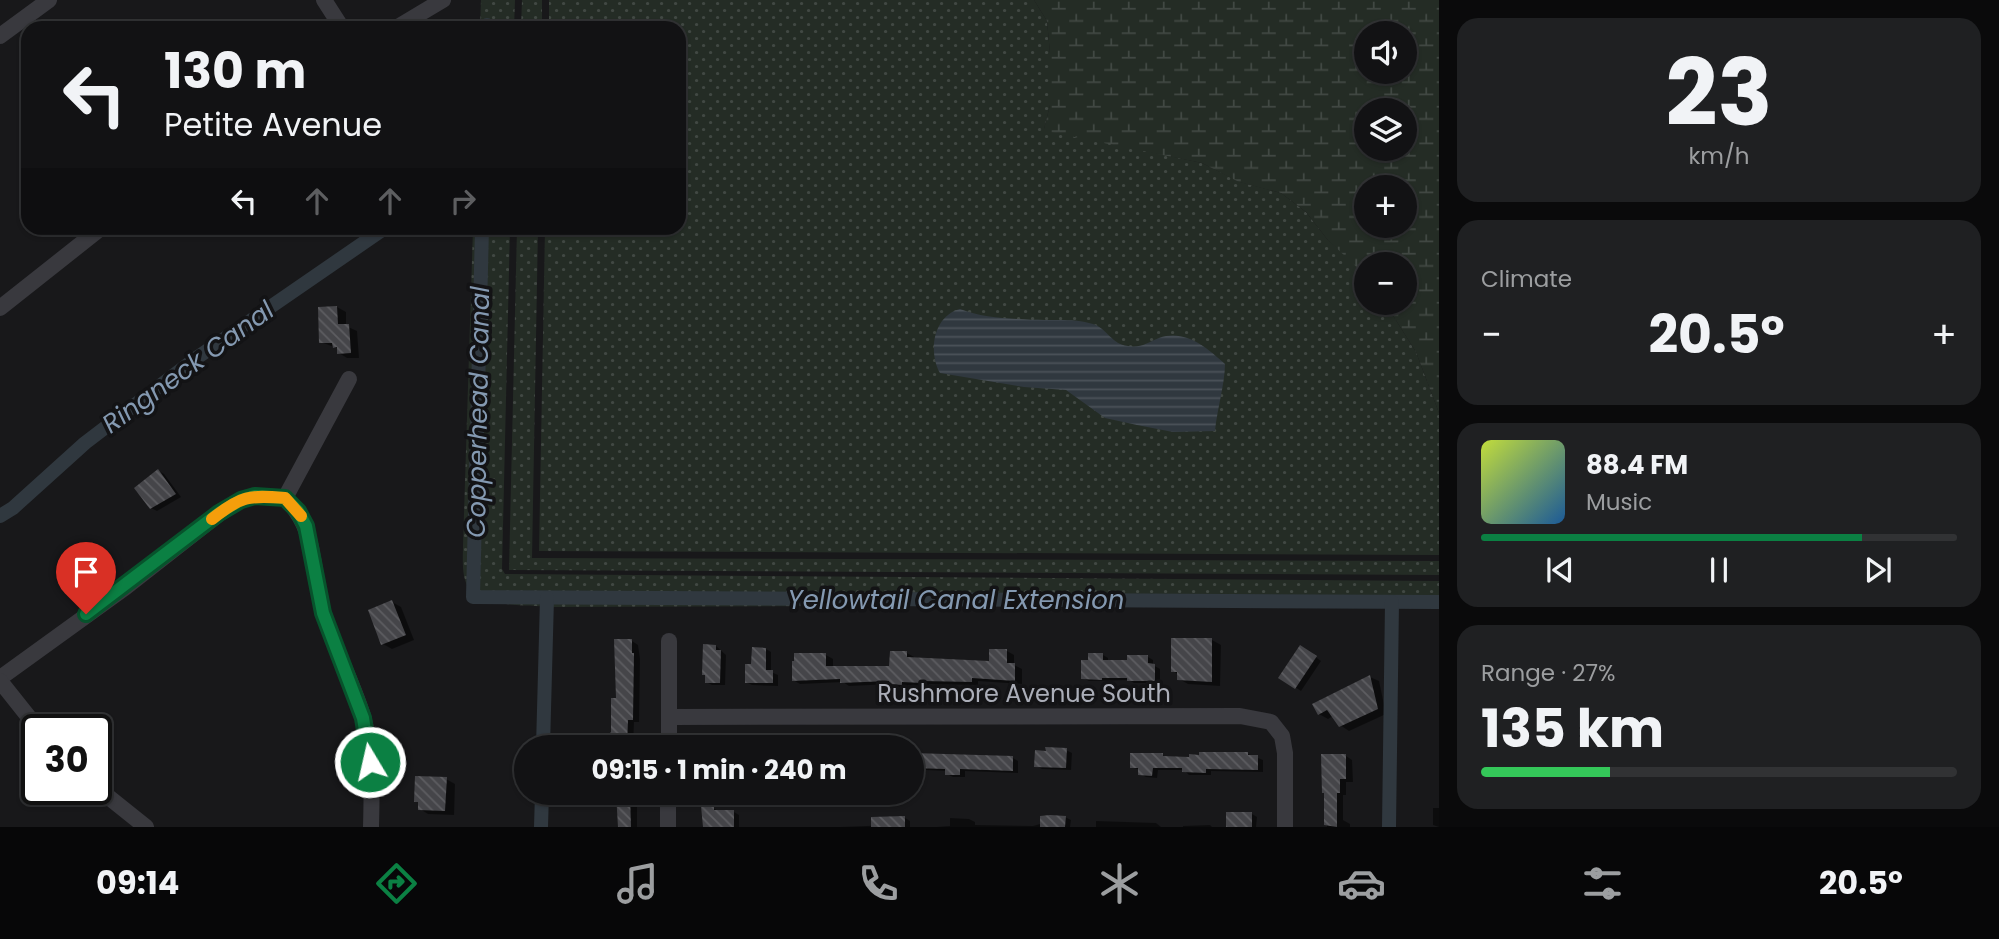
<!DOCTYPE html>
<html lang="en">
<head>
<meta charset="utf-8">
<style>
  body { margin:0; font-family:Poppins,sans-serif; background:#1f2022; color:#f1f3f6; height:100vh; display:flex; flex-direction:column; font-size:26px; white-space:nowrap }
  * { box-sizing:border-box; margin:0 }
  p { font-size:23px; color:#9c9ea0 }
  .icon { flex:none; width:38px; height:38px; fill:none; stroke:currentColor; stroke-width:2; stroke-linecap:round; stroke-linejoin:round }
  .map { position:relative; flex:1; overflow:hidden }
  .sheet { display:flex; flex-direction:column; gap:18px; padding:18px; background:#0a0a0b; width:560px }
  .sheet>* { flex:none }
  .top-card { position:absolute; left:21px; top:21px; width:665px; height:214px; border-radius:21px; box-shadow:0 2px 5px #0004,0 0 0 2px #313234; background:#121214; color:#f1f3f6; overflow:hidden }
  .fabs { position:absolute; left:1354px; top:21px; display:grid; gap:14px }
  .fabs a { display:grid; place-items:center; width:63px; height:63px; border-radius:50%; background:#121214; box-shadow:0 2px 5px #0004,0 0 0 2px #313234; font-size:35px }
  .speed { position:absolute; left:21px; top:714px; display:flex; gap:14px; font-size:35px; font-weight:700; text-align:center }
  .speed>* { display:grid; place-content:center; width:91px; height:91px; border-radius:50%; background:#121214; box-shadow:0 2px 5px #0004,0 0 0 2px #313234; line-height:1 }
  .speed .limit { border:4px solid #111; border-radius:10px; background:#fff; color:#111 }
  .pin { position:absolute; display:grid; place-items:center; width:60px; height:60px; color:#fff; margin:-72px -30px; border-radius:50% 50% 50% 0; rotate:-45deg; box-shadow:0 0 7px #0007 }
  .pin .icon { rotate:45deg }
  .me { position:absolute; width:77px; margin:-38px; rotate:351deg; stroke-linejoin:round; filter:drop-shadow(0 0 5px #0008) }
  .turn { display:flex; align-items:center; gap:24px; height:147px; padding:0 28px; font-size:32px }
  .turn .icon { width:91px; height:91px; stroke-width:2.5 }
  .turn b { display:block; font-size:49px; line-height:60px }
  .lanes { display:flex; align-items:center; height:66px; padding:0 28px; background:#0003; justify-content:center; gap:35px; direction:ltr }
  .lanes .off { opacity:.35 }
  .big { font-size:52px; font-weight:700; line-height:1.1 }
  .sheet .tile { flex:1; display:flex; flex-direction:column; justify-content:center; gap:10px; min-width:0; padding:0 24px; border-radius:21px; background:#1f2022 }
  .sheet .dial { align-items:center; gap:0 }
  .dial b { font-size:91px; line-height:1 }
  .song { display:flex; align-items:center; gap:21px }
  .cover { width:84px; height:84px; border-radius:10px; background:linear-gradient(135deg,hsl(70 70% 55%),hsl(210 70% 35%)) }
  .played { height:7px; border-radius:4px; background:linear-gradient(90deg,#0b8043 80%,#313234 80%) }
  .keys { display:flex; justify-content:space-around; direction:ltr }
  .heat { display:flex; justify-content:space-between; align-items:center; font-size:38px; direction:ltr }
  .charge { height:10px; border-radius:5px; background:linear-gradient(90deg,#34c759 27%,#313234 0) }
  .trip { position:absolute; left:514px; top:735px; width:410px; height:70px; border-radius:35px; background:#121214; box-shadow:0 2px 5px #0004,0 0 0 2px #313234; font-weight:700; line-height:70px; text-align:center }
  .dock { display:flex; height:112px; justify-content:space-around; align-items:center; background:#070708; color:#9c9ea0 }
  .dock .icon { width:49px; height:49px }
  .dock .selected { color:#0b8043 }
  .dock b { font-size:32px; color:#f1f3f6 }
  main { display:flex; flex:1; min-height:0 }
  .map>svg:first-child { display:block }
  .grass { fill:url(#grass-dots) }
  .wetland { fill:url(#wetland-marsh); fill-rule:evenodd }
  .water { fill:url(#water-rules) }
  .shadow { fill:#0007 }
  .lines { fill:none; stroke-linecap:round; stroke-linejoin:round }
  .canal { stroke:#30383f; stroke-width:14 }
  .building { fill:url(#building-back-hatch) }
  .minor { stroke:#39393e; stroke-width:16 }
  .route-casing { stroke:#07532c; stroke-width:18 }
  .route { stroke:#0b8043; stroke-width:12 }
  .slow { stroke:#f59e0b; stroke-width:12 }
  .labels { text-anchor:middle; stroke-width:7; stroke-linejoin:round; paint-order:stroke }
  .street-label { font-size:24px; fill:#abaeb8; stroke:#131315 }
  .water-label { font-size:26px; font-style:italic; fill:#8499b1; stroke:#131315 }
</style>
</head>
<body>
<main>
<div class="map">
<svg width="1439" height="827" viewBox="0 0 1439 827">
  <defs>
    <pattern id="grass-dots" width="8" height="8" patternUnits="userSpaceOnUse" patternTransform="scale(1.75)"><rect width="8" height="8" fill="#242c25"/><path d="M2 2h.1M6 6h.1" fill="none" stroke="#414843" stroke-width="1.8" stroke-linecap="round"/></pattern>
    <pattern id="wetland-marsh" width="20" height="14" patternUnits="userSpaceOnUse" patternTransform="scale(1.75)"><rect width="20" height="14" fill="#242c25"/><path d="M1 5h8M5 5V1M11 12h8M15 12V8" fill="none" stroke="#414843"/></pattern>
    <pattern id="water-rules" width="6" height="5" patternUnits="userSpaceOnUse" patternTransform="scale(1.75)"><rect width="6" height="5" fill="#30383f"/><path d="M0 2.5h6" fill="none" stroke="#4b5259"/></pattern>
    <pattern id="building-back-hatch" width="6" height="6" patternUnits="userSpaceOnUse" patternTransform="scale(1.75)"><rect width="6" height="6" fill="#454549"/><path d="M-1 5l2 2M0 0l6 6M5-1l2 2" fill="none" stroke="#5d5d61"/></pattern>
  </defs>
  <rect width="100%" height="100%" fill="#18181a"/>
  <g class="grass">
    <path d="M481,0H515L514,28H480Z"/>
    <path d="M522,0H542V28H521Z"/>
    <path d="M549,0H1034L1047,21L1050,53V105L1044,129L1202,163L1240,182L1281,193L1306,212L1327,239L1364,272L1367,277V303H1385L1416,352L1439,413V555L539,551L545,228H679V28H549Z"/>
    <path d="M473,228H510L502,569L505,574L1439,581V604L549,607C528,605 483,607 470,590C461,579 463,559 463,546Z"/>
    <path d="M517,228H538L532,558L1439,561V575L509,570Z"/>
  </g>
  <path class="wetland" d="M1034,0H1439V413L1416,352L1385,303H1405V264H1367V277L1327,239L1306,212L1281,193L1239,182L1202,163L1040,130L1044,129L1050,105V53L1047,21ZM1367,33H1405V72H1367ZM1367,110H1405V149H1367ZM1367,187H1405V226H1367Z"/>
  <path class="water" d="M960,309C985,319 1018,319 1045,320C1061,320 1078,319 1093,324C1108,329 1111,344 1128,346C1141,348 1147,343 1159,338C1185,329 1206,347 1225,364C1225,383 1217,410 1215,431L1173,432L1137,425L1105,418L1066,390L1024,387L940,373C928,352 933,316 960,309Z"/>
  <g class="shadow">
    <path d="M337,307L346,312V326L357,331L359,358H347L339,353V349L321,342Z"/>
    <path d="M159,471L164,474L181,497L157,511L151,508Z"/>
    <path d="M392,602L401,607L414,640L392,649L383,644Z"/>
    <path d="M1212,640L1221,645L1220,686L1188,684L1179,679V675L1173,671Z"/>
    <path d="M632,641L638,645L640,659L639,722H634L633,747H598L599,736H610L613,732L617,700Z"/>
    <path d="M716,646L726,655L725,685H712L706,682Z"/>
    <path d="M766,649L771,652V672L778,675V686L752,685L746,682L753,666Z"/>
    <path d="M1306,650L1321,661L1301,691L1280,677Z"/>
    <path d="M1007,651L1014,655V665L1022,669V684L978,681V685L929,684V686L908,685V688L898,687L892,684L849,686L843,682L800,684L793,680L826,655L833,659V668H891L907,653L914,657V659L990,662Z"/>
    <path d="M1103,655L1108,658V662H1129L1148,657L1153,660V665L1160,669V683H1134L1129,680L1089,681L1083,678L1090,661Z"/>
    <path d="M1370,677L1379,681L1386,714L1349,731L1340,725L1333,716L1328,719L1319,714L1315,705Z"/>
    <path d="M1066,750L1072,753L1071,770L1042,769L1036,766L1047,753Z"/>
    <path d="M1248,754L1263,760V772L1211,771V775H1189L1184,770H1158L1157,778L1146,777L1140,774V770L1132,767L1162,755L1168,758Z"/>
    <path d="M912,755L1013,758L1018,761V773L965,771V777H953L947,774V771L926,770V773H918V779H912Z"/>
    <path d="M1322,756H1346L1352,760L1353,782H1346V795H1343V820L1350,824V827H1327Z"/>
    <path d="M446,779L455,784L454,815L428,814L420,809Z"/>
    <path d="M617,793H637V827H619Z"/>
    <path d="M813,793H839V798L820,797Z"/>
    <path d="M713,808L720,812H734L739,815V827H706Z"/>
    <path d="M1433,808H1439V827L1433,825Z"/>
    <path d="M1252,814L1257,817L1256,827H1227Z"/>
    <path d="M1065,817L1071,820L1070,827H937L950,826V818L969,819L975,822V825L1033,826Z"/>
    <path d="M905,818L910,821V827H841L892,825Z"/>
    <path d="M1096,821L1156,823L1161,827H1096Z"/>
    <path d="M1210,825L1212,827H1183V826Z"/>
  </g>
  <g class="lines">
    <g class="canal">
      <path d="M487,28V25"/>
      <path d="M482,228L473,597L1439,602"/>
      <path d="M0,516L13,508L85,443L195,359L385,228"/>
      <path d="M543,747L547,598"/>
      <path d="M541,827L542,793"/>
      <path d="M1389,827L1392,602"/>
    </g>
  </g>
  <g class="building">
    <path d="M337,306L338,324H349L351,353L337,354V347L333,348L332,343H319L318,307Z"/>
    <path d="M158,469L176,494L150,509L134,488Z"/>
    <path d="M392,600L406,635L381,645L368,610Z"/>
    <path d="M1171,638H1212V682L1177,680V672H1171Z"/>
    <path d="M614,639H632V653H634L633,720H628L627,747H597V734H609L611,732V698H616Z"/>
    <path d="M703,644L716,645V650H721L720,683H705V675H702Z"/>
    <path d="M1300,645L1317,656L1295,689L1278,678Z"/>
    <path d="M752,647L766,648V670H773V683H745V664H751Z"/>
    <path d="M989,649H1007V663H1015V681L972,678V682L922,681V683L902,682V685L889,684V681L840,683V679L792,681V661H794V653H826V666H889L890,651H907V657L989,661Z"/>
    <path d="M1088,653H1103V660H1127V655H1148V663L1155,664V681H1127V678H1102V680L1081,679V660H1088Z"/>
    <path d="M1370,675L1378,709L1339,727L1327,710L1318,715L1312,704Z"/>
    <path d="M1045,747L1067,748L1066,768L1034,767L1035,750L1046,751Z"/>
    <path d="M1199,752H1248V755H1258V770L1206,769V773L1182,772V768H1153L1152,776L1138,775V768H1130V753H1163V756L1189,757V754L1199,755Z"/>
    <path d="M912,753L1013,756V771L960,769V775H945V769L912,768Z"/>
    <path d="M1321,754H1346V779H1340V793H1337V827L1324,825V793H1322Z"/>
    <path d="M415,776L447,777L445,811L418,810V802H414Z"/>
    <path d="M616,793H630L631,827H618Z"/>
    <path d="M701,806H714V810H734V827H703Z"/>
    <rect x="1226" y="812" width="26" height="15"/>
    <path d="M1050,815L1066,816L1065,827H1040V816Z"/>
    <path d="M905,816V827H871V817Z"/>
  </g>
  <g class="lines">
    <g class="minor">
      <path d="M324,0L342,28"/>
      <path d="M396,28L443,0"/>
      <path d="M0,36L49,0"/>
      <path d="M0,308L101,228"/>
      <path d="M285,498C318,530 311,570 323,611C333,647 352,680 363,716C373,752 372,790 371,827"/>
      <path d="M285,498L349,379"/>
      <path d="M0,678L126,587L219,514L241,500L255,496L285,498"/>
      <path d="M0,681L39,730"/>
      <path d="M669,717L1240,716L1271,722L1282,736L1285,753V827"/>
      <path d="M669,747V641"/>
      <path d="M96,787L146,827"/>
      <path d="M668,827V793"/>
    </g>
  </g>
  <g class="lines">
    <g class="route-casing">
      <path id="route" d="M86,614L219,513L241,500L255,496L285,498L298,511L306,526L323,613L363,718L370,762"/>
    </g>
    <use href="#route" class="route"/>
    <path class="slow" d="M212,519C241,496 248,495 285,498L301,516"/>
  </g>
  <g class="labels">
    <g class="street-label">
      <text x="1024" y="702">Rushmore Avenue South</text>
    </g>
    <g class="water-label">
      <text transform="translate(188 367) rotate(-36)" y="9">Ringneck Canal</text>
      <text transform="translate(478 412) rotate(-89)" y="9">Copperhead Canal</text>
      <text x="956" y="609">Yellowtail Canal Extension</text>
    </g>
  </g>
</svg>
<div class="fabs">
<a><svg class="icon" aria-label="sound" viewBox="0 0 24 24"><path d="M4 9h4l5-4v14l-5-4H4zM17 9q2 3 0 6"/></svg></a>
<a><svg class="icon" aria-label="layers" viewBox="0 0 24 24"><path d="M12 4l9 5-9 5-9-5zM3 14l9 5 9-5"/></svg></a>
<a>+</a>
<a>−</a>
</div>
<div class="speed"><div class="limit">30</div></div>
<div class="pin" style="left:86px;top:614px;background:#d93025"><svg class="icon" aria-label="arrive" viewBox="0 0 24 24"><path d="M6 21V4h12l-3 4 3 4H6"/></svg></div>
<svg class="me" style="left:370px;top:762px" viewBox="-20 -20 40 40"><circle r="17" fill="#0b8043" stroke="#fff" stroke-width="3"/><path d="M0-11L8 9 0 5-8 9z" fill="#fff"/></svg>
<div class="trip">09:15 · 1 min · 240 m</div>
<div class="top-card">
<div class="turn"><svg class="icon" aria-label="left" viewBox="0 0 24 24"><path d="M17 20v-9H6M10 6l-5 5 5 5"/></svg><div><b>130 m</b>Petite Avenue</div></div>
<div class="lanes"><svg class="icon" aria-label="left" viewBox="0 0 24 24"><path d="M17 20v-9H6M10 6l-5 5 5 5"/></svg><svg class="icon off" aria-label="ahead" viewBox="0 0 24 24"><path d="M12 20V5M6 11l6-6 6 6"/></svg><svg class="icon off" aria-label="ahead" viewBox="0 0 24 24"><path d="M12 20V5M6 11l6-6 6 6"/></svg><svg class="icon off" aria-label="right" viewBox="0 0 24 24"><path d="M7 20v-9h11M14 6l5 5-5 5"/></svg></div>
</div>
</div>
<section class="sheet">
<div class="tile dial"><b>23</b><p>km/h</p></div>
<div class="tile"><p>Climate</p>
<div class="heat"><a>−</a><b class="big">20.5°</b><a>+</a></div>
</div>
<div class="tile">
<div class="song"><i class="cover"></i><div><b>88.4 FM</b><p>Music</p></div></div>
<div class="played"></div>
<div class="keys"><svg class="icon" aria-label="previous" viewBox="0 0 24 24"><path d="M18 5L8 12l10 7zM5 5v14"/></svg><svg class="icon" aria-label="pause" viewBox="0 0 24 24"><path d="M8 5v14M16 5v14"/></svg><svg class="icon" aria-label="next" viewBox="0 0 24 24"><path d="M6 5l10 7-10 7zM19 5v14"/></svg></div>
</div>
<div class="tile"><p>Range · 27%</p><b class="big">135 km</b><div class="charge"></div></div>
</section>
</main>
<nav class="dock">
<b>09:14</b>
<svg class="icon selected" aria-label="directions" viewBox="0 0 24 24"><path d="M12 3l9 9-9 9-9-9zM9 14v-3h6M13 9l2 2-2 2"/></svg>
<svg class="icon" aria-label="music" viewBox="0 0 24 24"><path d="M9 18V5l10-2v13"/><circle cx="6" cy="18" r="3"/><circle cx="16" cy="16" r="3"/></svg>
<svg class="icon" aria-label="phone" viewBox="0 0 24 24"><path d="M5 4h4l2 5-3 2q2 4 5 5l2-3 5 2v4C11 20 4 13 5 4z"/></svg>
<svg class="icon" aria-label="climate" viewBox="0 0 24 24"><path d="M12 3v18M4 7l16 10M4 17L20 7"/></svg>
<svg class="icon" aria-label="car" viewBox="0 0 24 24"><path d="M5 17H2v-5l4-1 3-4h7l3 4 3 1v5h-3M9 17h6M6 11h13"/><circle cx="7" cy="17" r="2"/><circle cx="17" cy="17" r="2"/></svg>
<svg class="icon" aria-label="filters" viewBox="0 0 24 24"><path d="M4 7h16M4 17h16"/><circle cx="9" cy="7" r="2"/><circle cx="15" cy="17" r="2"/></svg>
<b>20.5°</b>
</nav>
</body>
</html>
